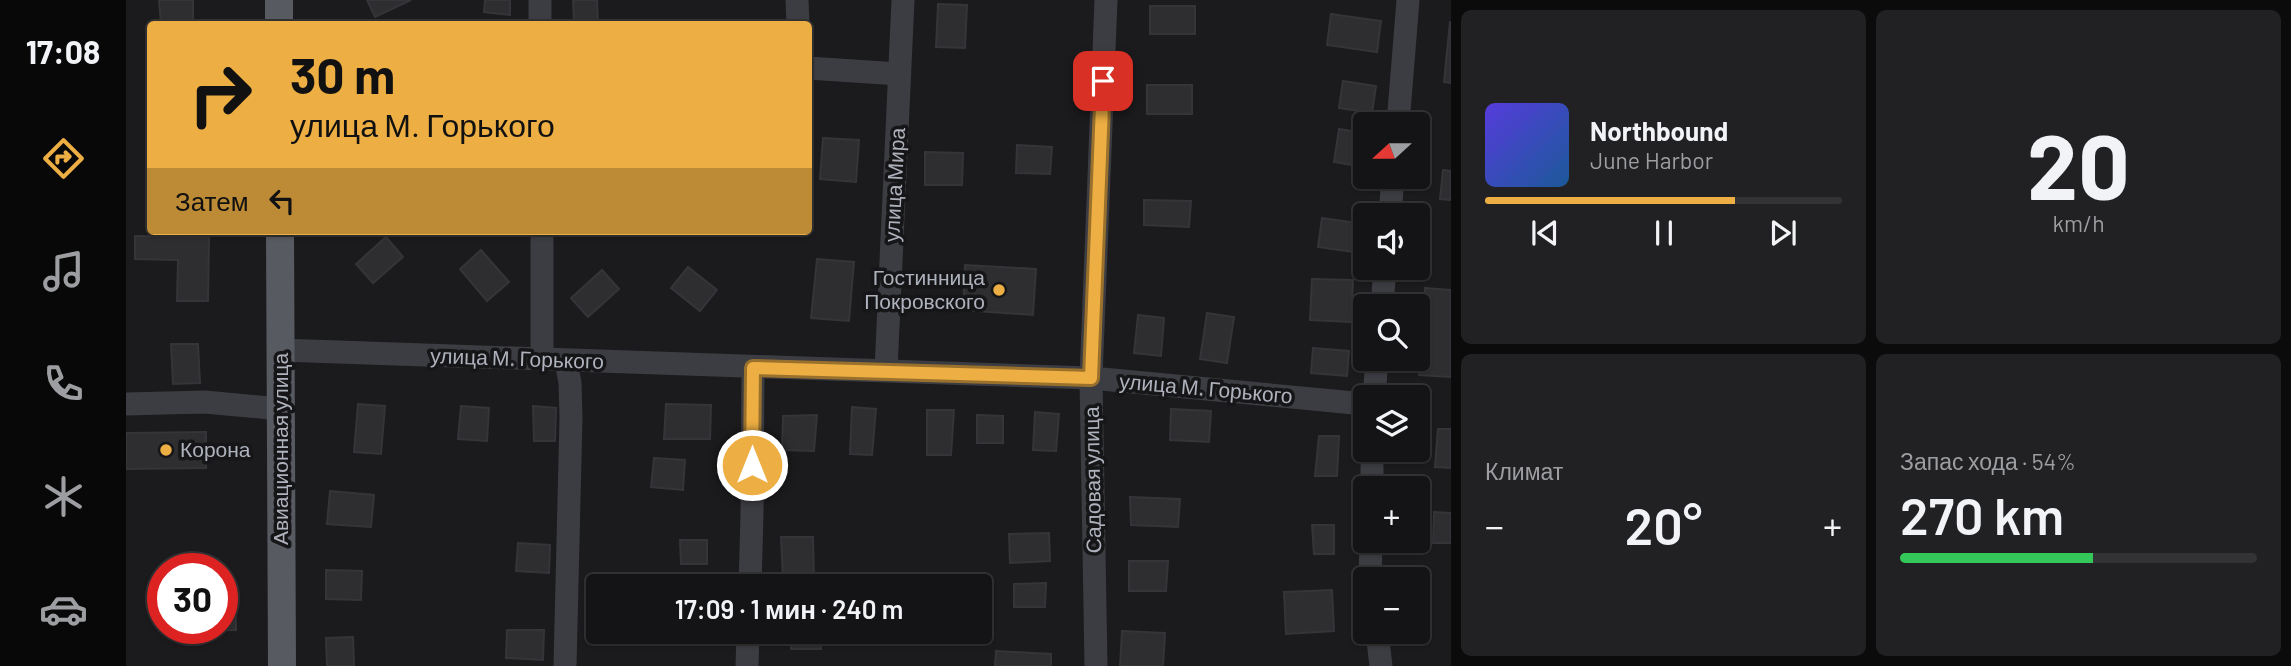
<!DOCTYPE html>
<html lang="ru">
<head>
<meta charset="utf-8">
<style>
  body { margin:0; font-family:Barlow,sans-serif; background:#212123; color:#f1f3f6; height:100vh; display:flex; flex-direction:column; font-size:26px; white-space:nowrap }
  * { box-sizing:border-box; margin:0 }
  p { font-size:23px; color:#9d9ea1 }
  .icon { flex:none; width:38px; height:38px; fill:none; stroke:currentColor; stroke-width:2; stroke-linecap:round; stroke-linejoin:round }
  .map { position:relative; flex:1; overflow:hidden }
  .details { display:flex; flex-direction:column; gap:10px; padding:10px; background:#0b0b0c; width:840px }
  .details>* { flex:none }
  .top-card { position:absolute; left:21px; top:21px; width:665px; height:214px; border-radius:7px; box-shadow:0 2px 5px #0004,0 0 0 2px #333335; background:#edae43; color:#111; overflow:hidden }
  .needle { width:46px; rotate:249deg }
  .controls { position:absolute; left:1227px; top:112px; display:grid; gap:14px }
  .controls a { display:grid; place-items:center; width:77px; height:77px; border-radius:7px; background:#141416; box-shadow:0 2px 5px #0004,0 0 0 2px #333335; font-size:35px }
  .speed { position:absolute; left:21px; top:553px; display:flex; gap:14px; font-size:35px; font-weight:700; text-align:center }
  .speed>* { display:grid; place-content:center; width:91px; height:91px; border-radius:50%; background:#141416; box-shadow:0 2px 5px #0004,0 0 0 2px #333335; line-height:1 }
  .speed .limit { border:10px solid #d22; background:#fff; color:#111 }
  .pin { position:absolute; display:grid; place-items:center; width:60px; height:60px; color:#fff; margin:-30px; border-radius:14px; box-shadow:0 4px 10px #0006 }
  .me { position:absolute; width:77px; margin:-38px; rotate:0deg; stroke-linejoin:round; filter:drop-shadow(0 0 5px #0008) }
  .turn { display:flex; align-items:center; gap:24px; height:147px; padding:0 28px; font-size:32px }
  .turn .icon { width:91px; height:91px; stroke-width:2.5 }
  .turn b { display:block; font-size:49px; line-height:60px }
  .then { display:flex; align-items:center; height:66px; padding:0 28px; background:#0003; gap:14px; font-size:26px }
  .big { font-size:52px; font-weight:600; line-height:1.1 }
  .details .tile { flex:1; display:flex; flex-direction:column; justify-content:center; gap:10px; min-width:0; padding:0 24px; border-radius:10px; background:#212123 }
  .details .dial { align-items:center; gap:0 }
  .dial b { font-size:91px; line-height:1 }
  .song { display:flex; align-items:center; gap:21px }
  .cover { width:84px; height:84px; border-radius:10px; background:linear-gradient(135deg,hsl(250 70% 55%),hsl(210 70% 35%)) }
  .played { height:7px; border-radius:4px; background:linear-gradient(90deg,#edae43 70%,#333335 70%) }
  .keys { display:flex; justify-content:space-around; direction:ltr }
  .heat { display:flex; justify-content:space-between; align-items:center; font-size:38px; direction:ltr }
  .charge { height:10px; border-radius:5px; background:linear-gradient(90deg,#34c759 54%,#333335 0) }
  .details .tiles { flex:1; display:grid; gap:10px; grid-template-columns:repeat(2,1fr) }
  .trip { position:absolute; left:460px; top:574px; width:406px; height:70px; border-radius:7px; background:#141416; box-shadow:0 2px 5px #0004,0 0 0 2px #333335; font-weight:600; line-height:70px; text-align:center }
  main { display:flex; flex:1; min-height:0 }
  .menu { display:flex; flex-direction:column; width:126px; justify-content:space-around; align-items:center; background:#080809; color:#9d9ea1 }
  .menu .icon { width:49px; height:49px }
  .menu .active { color:#edae43 }
  .menu b { font-size:32px; color:#f1f3f6 }
  .map>svg:first-child { display:block }
  .building { fill:#2e2e31; stroke:#353539; stroke-width:2 }
  .lines { fill:none; stroke-linecap:round; stroke-linejoin:round }
  .minor { stroke:#3c3d42; stroke-width:23 }
  .major { stroke:#585a61; stroke-width:28 }
  .route-casing { stroke:#9a712c; stroke-width:18 }
  .route { stroke:#edae43; stroke-width:12 }
  .poi-dot { fill:#edae43; stroke:#161618; stroke-width:2.5 }
  .labels { text-anchor:middle; stroke-width:7; stroke-linejoin:round; paint-order:stroke }
  .street-label { font-size:21px; fill:#aeb2bc; stroke:#161618 }
  .poi-label { font-size:21px; fill:#aeb2bc; stroke:#161618; text-anchor:end }
</style>
</head>
<body>
<main>
<nav class="menu">
<b>17:08</b>
<svg class="icon active" aria-label="directions" viewBox="0 0 24 24"><path d="M12 3l9 9-9 9-9-9zM9 14v-3h6M13 9l2 2-2 2"/></svg>
<svg class="icon" aria-label="music" viewBox="0 0 24 24"><path d="M9 18V5l10-2v13"/><circle cx="6" cy="18" r="3"/><circle cx="16" cy="16" r="3"/></svg>
<svg class="icon" aria-label="phone" viewBox="0 0 24 24"><path d="M5 4h4l2 5-3 2q2 4 5 5l2-3 5 2v4C11 20 4 13 5 4z"/></svg>
<svg class="icon" aria-label="climate" viewBox="0 0 24 24"><path d="M12 3v18M4 7l16 10M4 17L20 7"/></svg>
<svg class="icon" aria-label="car" viewBox="0 0 24 24"><path d="M5 17H2v-5l4-1 3-4h7l3 4 3 1v5h-3M9 17h6M6 11h13"/><circle cx="7" cy="17" r="2"/><circle cx="17" cy="17" r="2"/></svg>
</nav>
<div class="map">
<svg width="1325" height="666" viewBox="0 0 1325 666">
  <rect width="100%" height="100%" fill="#1b1b1d"/>
  <g class="building">
    <path d="M33,0H67V24H35Z"/>
    <path d="M241,0H285L249,17Z"/>
    <path d="M359,0H384V15L358,12Z"/>
    <path d="M447,0H471L472,24H448Z"/>
    <path d="M812,4L841,5L839,48L810,47Z"/>
    <rect x="1024" y="6" width="45" height="28"/>
    <path d="M1205,14L1255,21L1251,52L1201,45Z"/>
    <path d="M1324,22H1325V83L1318,82Z"/>
    <path d="M1217,81L1250,86L1246,113L1213,108Z"/>
    <rect x="1021" y="85" width="45" height="29"/>
    <path d="M1213,129L1239,133V167L1208,162Z"/>
    <path d="M697,138L733,140L730,182L694,179Z"/>
    <path d="M891,145L926,147L924,174L890,173Z"/>
    <path d="M799,152L837,153L836,185H799Z"/>
    <path d="M1317,170L1325,171V200L1314,199Z"/>
    <path d="M1018,200L1065,201L1063,227L1018,225Z"/>
    <path d="M1196,218L1232,223L1228,252L1192,247Z"/>
    <path d="M9,236L83,237L82,301H51L52,260L9,259Z"/>
    <path d="M260,237L277,257L247,283L230,264Z"/>
    <path d="M355,250L383,282L361,301L334,269Z"/>
    <path d="M691,259L728,262L723,321L685,318Z"/>
    <path d="M839,265L910,269L907,315L837,310Z"/>
    <path d="M562,267L591,290L574,311L545,288Z"/>
    <path d="M476,270L493,289L462,317L445,298Z"/>
    <path d="M1186,279L1227,280L1225,322L1184,320Z"/>
    <path d="M1299,288L1325,290V377L1293,375Z"/>
    <path d="M1081,313L1108,317L1101,363L1074,359Z"/>
    <path d="M1012,315L1038,318L1035,356L1008,353Z"/>
    <path d="M45,344H72L74,383L47,384Z"/>
    <path d="M1187,348L1223,351L1221,376L1185,373Z"/>
    <path d="M232,404L259,406L255,454L228,452Z"/>
    <path d="M540,404L585,405L584,439H538Z"/>
    <path d="M335,406L363,408L361,441L332,439Z"/>
    <path d="M407,406L430,408L429,441H408Z"/>
    <path d="M726,407L750,409L746,455L724,454Z"/>
    <path d="M1045,409L1085,411L1083,442L1044,440Z"/>
    <path d="M801,410H828L825,455H801Z"/>
    <path d="M909,412L933,414L930,451L907,450Z"/>
    <path d="M691,415L688,451L656,450L657,416Z"/>
    <path d="M851,415L877,416V443H851Z"/>
    <path d="M1312,429H1325V468L1309,467Z"/>
    <path d="M80,432V468L0,469V433Z"/>
    <path d="M1193,436H1213L1211,476H1189Z"/>
    <path d="M528,458L559,460L557,490L525,487Z"/>
    <path d="M204,491L248,495L245,527L201,524Z"/>
    <path d="M1004,497L1054,499L1052,527L1005,525Z"/>
    <path d="M1308,512L1325,513V543H1307Z"/>
    <path d="M1186,525H1208V554H1188Z"/>
    <path d="M923,533L924,561L884,563L883,534Z"/>
    <path d="M655,537H687L688,580H657Z"/>
    <path d="M554,540H581V564H555Z"/>
    <path d="M392,543L424,545L423,573L390,571Z"/>
    <path d="M1003,561H1042L1040,591H1003Z"/>
    <path d="M200,570L236,571L235,600L200,599Z"/>
    <path d="M920,583L919,607H888V584Z"/>
    <path d="M96,586H109L110,630L63,631V628H96Z"/>
    <path d="M1206,590L1208,631L1160,634L1158,592Z"/>
    <path d="M381,630H418L417,660L380,658Z"/>
    <path d="M996,631L1039,633L1037,666H994Z"/>
    <path d="M555,632H585V636L555,634Z"/>
    <path d="M665,632H694L695,649H665Z"/>
    <path d="M227,637L228,666H201L200,638Z"/>
    <path d="M870,651L925,654V666H869Z"/>
  </g>
  <g class="lines">
    <g class="minor">
      <path d="M414,0V24"/>
      <path d="M671,0L672,24"/>
      <path d="M682,68L773,74"/>
      <path d="M1272,124L1282,0"/>
      <path d="M1264,215L1267,177"/>
      <path d="M416,231V359"/>
      <path d="M1256,306L1259,268"/>
      <path d="M155,350L965,378L1239,404"/>
      <path d="M760,370L777,0"/>
      <path d="M1248,397L1251,359"/>
      <path d="M0,404L79,402L154,409"/>
      <path d="M1246,488V450"/>
      <path d="M1244,579L1245,541"/>
      <path d="M624,586L626,514L627,368"/>
      <path d="M1251,632L1255,666"/>
      <path d="M439,666L445,417L444,383L440,361"/>
      <path d="M621,666L622,632"/>
      <path d="M970,666L965,378L980,0"/>
    </g>
    <g class="major">
      <path d="M153,0V24"/>
      <path d="M154,231L156,666"/>
    </g>
  </g>
  <g class="lines">
    <g class="route-casing">
      <path id="route" d="M626,465L627,368L965,378L977,81"/>
    </g>
    <use href="#route" class="route"/>
  </g>
  <g class="poi-dot">
    <circle cx="873" cy="290" r="7"/>
    <circle cx="40" cy="450" r="7"/>
  </g>
  <g class="labels">
    <g class="street-label">
      <text transform="translate(769 185) rotate(-87)" y="7">улица Мира</text>
      <text transform="translate(391 359) rotate(2)" y="7">улица М. Горького</text>
      <text transform="translate(1080 389) rotate(5)" y="7">улица М. Горького</text>
      <text transform="translate(155 449) rotate(-90)" y="7">Авиационная улица</text>
      <text transform="translate(967 480) rotate(-91)" y="7">Садовая улица</text>
    </g>
    <g class="poi-label">
      <text x="859" y="285">Гостинница<tspan x="859" dy="24">Покровского</tspan></text>
      <text x="54" y="457" text-anchor="start">Корона</text>
    </g>
  </g>
</svg>
<div class="controls">
<a><svg class="needle" viewBox="-14 -14 28 28"><path d="M0-13l5 13h-10z" fill="#e53935"/><path d="M0 13l5-13h-10z" fill="#9d9ea1"/></svg></a>
<a><svg class="icon" aria-label="sound" viewBox="0 0 24 24"><path d="M4 9h4l5-4v14l-5-4H4zM17 9q2 3 0 6"/></svg></a>
<a><svg class="icon" aria-label="search" viewBox="0 0 24 24"><circle cx="10" cy="10" r="6"/><path d="M15 15l6 6"/></svg></a>
<a><svg class="icon" aria-label="layers" viewBox="0 0 24 24"><path d="M12 4l9 5-9 5-9-5zM3 14l9 5 9-5"/></svg></a>
<a>+</a>
<a>−</a>
</div>
<div class="speed"><div class="limit">30</div></div>
<div class="pin" style="left:977px;top:81px;background:#d93025"><svg class="icon" aria-label="arrive" viewBox="0 0 24 24"><path d="M6 21V4h12l-3 4 3 4H6"/></svg></div>
<svg class="me" style="left:626px;top:465px" viewBox="-20 -20 40 40"><circle r="17" fill="#edae43" stroke="#fff" stroke-width="3"/><path d="M0-11L8 9 0 5-8 9z" fill="#fff"/></svg>
<div class="trip">17:09 · 1 мин · 240 m</div>
<div class="top-card">
<div class="turn"><svg class="icon" aria-label="right" viewBox="0 0 24 24"><path d="M7 20v-9h11M14 6l5 5-5 5"/></svg><div><b>30 m</b>улица М. Горького</div></div>
<div class="then">Затем<svg class="icon" aria-label="left" viewBox="0 0 24 24"><path d="M17 20v-9H6M10 6l-5 5 5 5"/></svg></div>
</div>
</div>
<section class="details">
<div class="tiles">
<div class="tile">
<div class="song"><i class="cover"></i><div><b>Northbound</b><p>June Harbor</p></div></div>
<div class="played"></div>
<div class="keys"><svg class="icon" aria-label="previous" viewBox="0 0 24 24"><path d="M18 5L8 12l10 7zM5 5v14"/></svg><svg class="icon" aria-label="pause" viewBox="0 0 24 24"><path d="M8 5v14M16 5v14"/></svg><svg class="icon" aria-label="next" viewBox="0 0 24 24"><path d="M6 5l10 7-10 7zM19 5v14"/></svg></div>
</div>
<div class="tile dial"><b>20</b><p>km/h</p></div>
<div class="tile"><p>Климат</p>
<div class="heat"><a>−</a><b class="big">20°</b><a>+</a></div>
</div>
<div class="tile"><p>Запас хода · 54%</p><b class="big">270 km</b><div class="charge"></div></div>
</div>
</section>
</main>
</body>
</html>
